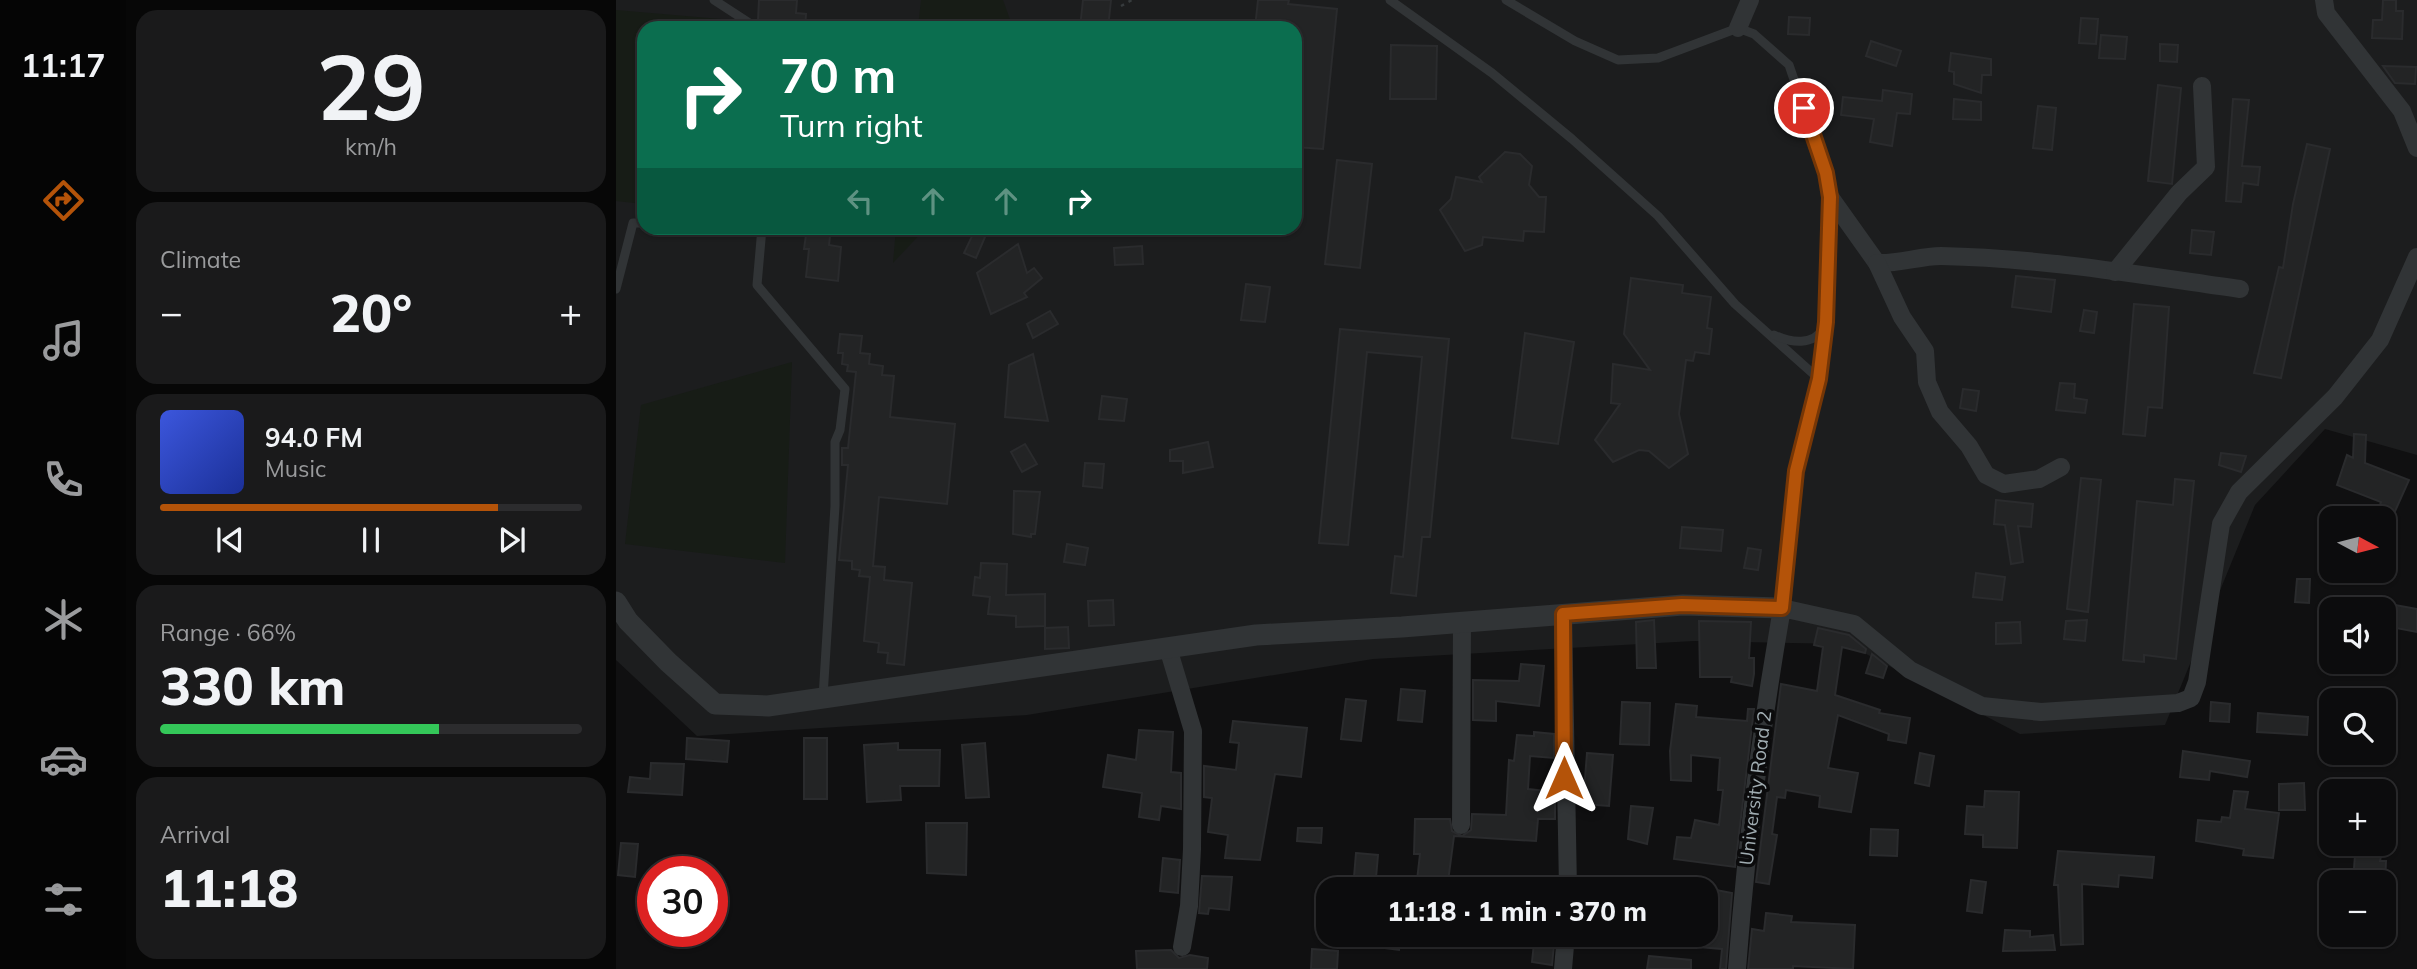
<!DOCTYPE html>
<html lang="en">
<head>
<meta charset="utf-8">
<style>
  body { margin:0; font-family:Mulish,sans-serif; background:#1a1a1b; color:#f1f3f6; height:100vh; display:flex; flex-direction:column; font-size:26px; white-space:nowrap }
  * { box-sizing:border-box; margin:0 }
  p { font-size:23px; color:#9a9b9d }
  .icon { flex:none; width:38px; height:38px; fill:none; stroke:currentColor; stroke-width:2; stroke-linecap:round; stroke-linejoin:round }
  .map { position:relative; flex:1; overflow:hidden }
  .side { display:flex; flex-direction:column; gap:10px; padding:10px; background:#070707; width:490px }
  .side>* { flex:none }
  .banner { position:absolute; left:21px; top:21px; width:665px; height:214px; border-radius:21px; box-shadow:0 2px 5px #0004,0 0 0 2px #2c2c2e; background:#0b6e4f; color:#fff; overflow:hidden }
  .needle { width:46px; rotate:97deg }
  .buttons { position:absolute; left:1703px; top:506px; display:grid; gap:14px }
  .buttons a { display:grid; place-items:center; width:77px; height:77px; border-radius:14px; background:#0c0c0d; box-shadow:0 2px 5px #0004,0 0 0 2px #2c2c2e; font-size:35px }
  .speed { position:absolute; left:21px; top:856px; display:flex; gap:14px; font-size:35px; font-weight:700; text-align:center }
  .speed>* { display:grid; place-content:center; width:91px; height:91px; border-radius:50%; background:#0c0c0d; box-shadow:0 2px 5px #0004,0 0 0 2px #2c2c2e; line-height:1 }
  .speed .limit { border:10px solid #d22; background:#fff; color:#111 }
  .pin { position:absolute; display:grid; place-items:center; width:60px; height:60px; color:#fff; margin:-30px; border:4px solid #fff; border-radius:50%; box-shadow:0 2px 7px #0007 }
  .me { position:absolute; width:77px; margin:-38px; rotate:0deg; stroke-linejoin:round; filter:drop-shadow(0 0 5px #0008) }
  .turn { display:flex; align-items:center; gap:24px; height:147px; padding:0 28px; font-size:32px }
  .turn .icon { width:91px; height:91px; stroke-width:2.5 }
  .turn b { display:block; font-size:49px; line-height:60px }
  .lanes { display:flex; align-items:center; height:66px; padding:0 28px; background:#0003; justify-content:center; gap:35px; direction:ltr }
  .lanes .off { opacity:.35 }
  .big { font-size:52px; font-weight:800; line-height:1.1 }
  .side .tile { flex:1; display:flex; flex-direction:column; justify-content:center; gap:10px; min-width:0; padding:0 24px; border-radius:21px; background:#1a1a1b }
  .side .dial { align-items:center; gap:0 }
  .dial b { font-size:91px; line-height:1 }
  .song { display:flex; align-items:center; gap:21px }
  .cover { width:84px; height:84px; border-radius:10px; background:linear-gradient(135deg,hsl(230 70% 55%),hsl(230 70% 35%)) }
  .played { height:7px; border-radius:4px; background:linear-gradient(90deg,#b45309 80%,#2c2c2e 80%) }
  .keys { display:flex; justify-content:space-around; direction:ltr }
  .heat { display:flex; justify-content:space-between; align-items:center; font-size:38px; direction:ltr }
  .charge { height:10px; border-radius:5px; background:linear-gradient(90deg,#34c759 66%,#2c2c2e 0) }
  .trip { position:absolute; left:700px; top:877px; width:402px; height:70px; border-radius:21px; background:#0c0c0d; box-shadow:0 2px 5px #0004,0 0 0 2px #2c2c2e; font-weight:800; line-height:70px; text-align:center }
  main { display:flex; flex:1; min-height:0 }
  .menu { display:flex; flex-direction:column; width:126px; justify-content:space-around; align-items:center; background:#050505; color:#9a9b9d }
  .menu .icon { width:49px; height:49px }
  .menu .selected { color:#b45309 }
  .menu b { font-size:32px; color:#f1f3f6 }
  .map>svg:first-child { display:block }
  .built { fill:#1c1d1e; fill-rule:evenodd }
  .green { fill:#171c16 }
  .building { fill:#232425; stroke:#2a2b2d; stroke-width:2 }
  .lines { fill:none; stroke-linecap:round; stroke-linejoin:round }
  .path { stroke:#373b3d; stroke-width:2.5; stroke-dasharray:3.5 5; stroke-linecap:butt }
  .service { stroke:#313436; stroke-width:9 }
  .minor { stroke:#313436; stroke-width:18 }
  .tertiary { stroke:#313436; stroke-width:21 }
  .route-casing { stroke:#753606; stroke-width:18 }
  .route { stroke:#b45309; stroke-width:12 }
  .labels { text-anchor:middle; stroke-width:7; stroke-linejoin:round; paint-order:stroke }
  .street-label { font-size:19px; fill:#a1adb2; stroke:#0b0b0c }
</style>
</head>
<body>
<main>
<nav class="menu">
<b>11:17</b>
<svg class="icon selected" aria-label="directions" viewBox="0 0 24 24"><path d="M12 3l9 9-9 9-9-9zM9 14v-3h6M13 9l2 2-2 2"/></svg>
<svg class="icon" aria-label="music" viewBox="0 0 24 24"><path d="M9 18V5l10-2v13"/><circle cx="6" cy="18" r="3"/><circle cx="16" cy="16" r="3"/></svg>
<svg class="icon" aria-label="phone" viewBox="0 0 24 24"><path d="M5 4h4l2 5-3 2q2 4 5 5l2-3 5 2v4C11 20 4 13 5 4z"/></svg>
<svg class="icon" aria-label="climate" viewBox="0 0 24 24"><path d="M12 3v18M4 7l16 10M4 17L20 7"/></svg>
<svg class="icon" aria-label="car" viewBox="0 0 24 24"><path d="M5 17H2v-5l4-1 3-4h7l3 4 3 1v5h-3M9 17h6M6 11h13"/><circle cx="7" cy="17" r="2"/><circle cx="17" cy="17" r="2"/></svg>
<svg class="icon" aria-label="filters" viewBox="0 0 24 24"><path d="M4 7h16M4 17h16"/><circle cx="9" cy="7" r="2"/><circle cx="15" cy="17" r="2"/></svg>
</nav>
<section class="side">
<div class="tile dial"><b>29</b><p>km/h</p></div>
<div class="tile"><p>Climate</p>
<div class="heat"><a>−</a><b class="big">20°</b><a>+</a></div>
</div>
<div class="tile">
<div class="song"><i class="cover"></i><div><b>94.0 FM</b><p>Music</p></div></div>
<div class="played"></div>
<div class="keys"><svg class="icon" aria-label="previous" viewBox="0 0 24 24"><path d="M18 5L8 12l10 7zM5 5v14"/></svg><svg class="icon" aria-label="pause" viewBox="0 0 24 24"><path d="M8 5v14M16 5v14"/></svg><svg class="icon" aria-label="next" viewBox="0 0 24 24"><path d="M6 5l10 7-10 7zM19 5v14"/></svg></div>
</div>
<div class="tile"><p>Range · 66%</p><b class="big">330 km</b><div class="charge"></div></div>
<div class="tile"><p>Arrival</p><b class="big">11:18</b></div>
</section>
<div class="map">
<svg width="1801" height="969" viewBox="0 0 1801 969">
  <rect width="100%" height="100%" fill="#101011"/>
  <path class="built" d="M0,0H1801V455L1709,429L1639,505L1549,725L1404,734L1231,644L1078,641L757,659L411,715L81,736L0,660ZM28,28H679V228H28Z"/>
  <g class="green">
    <path d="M305,0H387L397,28H302Z"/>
    <path d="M0,10L116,20V28H28V204L0,201Z"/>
    <path d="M280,228H310L277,263Z"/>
    <path d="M176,362L169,563L9,544L25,405Z"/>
  </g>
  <g class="building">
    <path d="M143,0H181L180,13L190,14L189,28L159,27V22L142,20Z"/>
    <path d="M467,0H495L492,28H464Z"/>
    <path d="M642,0H673L672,4L721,9L707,149L679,147L682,28H639Z"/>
    <path d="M1767,0H1780V11H1787L1786,39L1756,38L1757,20H1766Z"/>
    <path d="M1173,17L1194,18L1193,35L1172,34Z"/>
    <path d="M1465,18L1482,19L1480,44L1463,43Z"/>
    <path d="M1485,35L1511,37L1509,59L1483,58Z"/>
    <path d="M1255,41L1285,51L1280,66L1250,56Z"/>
    <path d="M1544,44L1562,45L1561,62L1544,61Z"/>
    <path d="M775,45L821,46L820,99H774Z"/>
    <path d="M1335,53L1375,59V75H1366L1365,93L1338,84V72L1333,71Z"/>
    <path d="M1767,66L1800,67L1799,84L1779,83Z"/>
    <path d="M1542,85L1565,88L1556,184L1532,181Z"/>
    <path d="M1267,90L1296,94L1294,114L1281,113L1276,146L1254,142L1258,119L1225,115L1227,97L1266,101Z"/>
    <path d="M1338,99L1365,102V120L1337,119Z"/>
    <path d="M1617,99L1633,100L1626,166L1644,167L1642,185L1627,183L1625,202L1610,201Z"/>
    <path d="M1422,106L1440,108L1436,150L1417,148Z"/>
    <path d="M1691,144L1714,149L1665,378L1638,373L1663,267L1667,268L1677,204Z"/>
    <path d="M889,152L904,154L916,166L913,185L923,197H930L928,232L908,231L907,241L867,237L866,245L849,251L824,210L835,199L840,177L866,182L863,177Z"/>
    <path d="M721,160L756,164L744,268L709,264Z"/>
    <path d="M191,228H204L203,234L214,236L213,245L225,247L222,281L190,277L193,249H188Z"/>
    <path d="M1576,230L1598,232L1595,255L1574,253Z"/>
    <path d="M358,232L369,237L360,258L348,253Z"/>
    <path d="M402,244L411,273L418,268L426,278L408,293L411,297L375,314L361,273Z"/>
    <path d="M526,246L527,264L499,265L498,248Z"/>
    <path d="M1400,276L1439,280L1435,312L1396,307Z"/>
    <path d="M1015,278L1067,285L1066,293L1095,297L1091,328L1096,329L1093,354L1079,352L1077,361L1070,360L1063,414L1072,454L1053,468L1033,451L1023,450L997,462L979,440L1004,404L995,403L997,364L1034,370L1008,334Z"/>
    <path d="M630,284L654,287L649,322L625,320Z"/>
    <path d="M1518,304L1553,307L1546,408L1532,407L1529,436L1507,434Z"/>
    <path d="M1468,310L1481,312L1478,333L1464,331Z"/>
    <path d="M434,311L442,324L417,338L411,324Z"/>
    <path d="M724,329L833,339L814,537H806L800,596L775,593L779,556L787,557L806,357L751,352L732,545L703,543Z"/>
    <path d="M909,333L958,342L942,444L896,438Z"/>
    <path d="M224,334L246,336L244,353L254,354L253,364L267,366L266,375L278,376L274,417L339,424L331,504L263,497L257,566L269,567L268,580L296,583L288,665L271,663L272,653L262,652L263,643L248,641L254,577L243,576L244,570L236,569V561L223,560L232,465H226V448H232L240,372L231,371L232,365L226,364L227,353H222Z"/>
    <path d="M417,354L432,421L389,417L393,365Z"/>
    <path d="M1444,383L1459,384L1458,398L1471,400L1469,413L1440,410Z"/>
    <path d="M1347,389L1363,391L1360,411L1344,408Z"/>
    <path d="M486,396L511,399L508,421L483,419Z"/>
    <path d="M1738,434L1750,435L1749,463L1793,480L1776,518H1759L1765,502L1721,485L1731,455L1737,458Z"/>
    <path d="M592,442L597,467L567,473V461H554V450Z"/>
    <path d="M409,444L421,464L406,472L395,452Z"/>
    <path d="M1605,453L1630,456L1625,472L1603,465Z"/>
    <path d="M469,463L488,464L486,488L467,486Z"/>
    <path d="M1465,478L1485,480L1472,612L1451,609Z"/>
    <path d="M1559,479L1578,481L1560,659L1528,655V662L1507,660L1521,501L1557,505Z"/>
    <path d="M398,491L424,492L419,534H415V537L397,534Z"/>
    <path d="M1380,500L1417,504L1415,527L1402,526L1407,562L1395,564L1389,525L1378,524Z"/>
    <path d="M1066,527L1107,530L1105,551L1064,548Z"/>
    <path d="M451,544L472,548L469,565L448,562Z"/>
    <path d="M1132,548L1145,550L1142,570L1128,568Z"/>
    <path d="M365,563L391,564L390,595L429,594V626L400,627V616L372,614L374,597L357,595L359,577L364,578Z"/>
    <path d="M1360,573L1389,577L1386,600L1357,597Z"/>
    <path d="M1681,579H1694L1693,603L1679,602Z"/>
    <path d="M497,600L498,625L473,626L472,601Z"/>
    <path d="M1779,605L1801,609V632L1775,627Z"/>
    <path d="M1038,620L1040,668H1021L1020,622Z"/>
    <path d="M1471,620L1469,641L1448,639L1450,621Z"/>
    <path d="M1083,621L1135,622L1133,658H1138V674L1136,686L1115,682L1116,677H1084Z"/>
    <path d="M1404,622L1405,643L1380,644V623Z"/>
    <path d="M452,627L453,648L429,649V628Z"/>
    <path d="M1202,628L1233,635L1250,649L1249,653L1226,647L1219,695L1264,710L1263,713L1294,718L1290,743L1272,740L1273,734L1222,715L1212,768L1242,773L1235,812L1203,807L1204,796L1170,790L1169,798L1161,797L1156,834L1161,835L1153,884L1140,882L1165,684L1201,691L1207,647L1198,645Z"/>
    <path d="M1256,654L1271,666L1267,678L1250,673Z"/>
    <path d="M905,664L928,666L923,706L880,701V721L857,720V680L903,681Z"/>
    <path d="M785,689L809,691L806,722L782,720Z"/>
    <path d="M730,699L750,701L745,741L725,739Z"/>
    <path d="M1006,702L1034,703L1033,745L1004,744Z"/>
    <path d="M1595,702L1614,704L1613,722L1594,721Z"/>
    <path d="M1060,704L1081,706L1080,717L1131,721L1132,709H1138L1119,867L1058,859L1061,837L1075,838L1079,820L1103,825L1107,790H1102L1104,758L1075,755V781L1055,780L1054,751Z"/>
    <path d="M1642,713L1692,717L1691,735L1641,732Z"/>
    <path d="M617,721L691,728L685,777L659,774L644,860L609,858L612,835L592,832L596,798L588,797V766L620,770L623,743L614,742Z"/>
    <path d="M523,730L557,732L555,772L565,773V809L545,806L543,820L523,817L526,793L487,787L492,755L520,760Z"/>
    <path d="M918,732L938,734V758L914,756L912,789L939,792V819H922L920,841L838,836L831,889H800L804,854H798L799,819H834L836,831L846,836L855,830L856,814L890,815L893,760L898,761L901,735L918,736Z"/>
    <path d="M71,738L113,741L111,762L70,759Z"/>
    <rect x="188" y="738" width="23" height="61"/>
    <path d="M282,743V750H324L323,786H284L285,800L251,802L248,745Z"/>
    <path d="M369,743L373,797L350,798L346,745Z"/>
    <path d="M1567,751L1634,761L1631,777L1594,771L1593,780L1564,777Z"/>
    <path d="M971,753L997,755L993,806L967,804Z"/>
    <path d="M1304,753L1318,756L1313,786L1299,783Z"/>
    <path d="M35,763L68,764L66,795L12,792L14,777L34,779Z"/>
    <path d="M1688,783L1689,810H1663V784Z"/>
    <path d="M1369,791L1403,792L1401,848L1367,847V835L1349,834L1351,806L1368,807Z"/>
    <path d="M1618,791L1632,792L1629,809L1663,813L1657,858L1627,855L1628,849L1580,841L1582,820L1605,822L1606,817L1614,818Z"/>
    <path d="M1015,806L1037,808L1031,844L1012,839Z"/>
    <path d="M310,823H351L350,875L311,873Z"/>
    <path d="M682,828H706L705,843L681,841Z"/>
    <path d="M1255,829L1282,830L1281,856L1254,855Z"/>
    <path d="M5,843L22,844L19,877L2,875Z"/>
    <path d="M1713,844L1767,846L1764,861H1770L1769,882H1737L1739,855L1712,853Z"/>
    <path d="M1442,851L1538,857L1536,878L1503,875L1502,887L1466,884L1467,944L1445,945L1442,885H1438Z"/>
    <path d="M740,853L762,855L759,889H737Z"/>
    <path d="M547,858L564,860L562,893L544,891Z"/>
    <path d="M586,876L616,877L613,910L593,908L592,914L583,913Z"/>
    <path d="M1355,880L1370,882L1366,913L1351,911Z"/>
    <path d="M1100,890L1116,893L1110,969H1104L1106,949L1071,946L1072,934H1090V910L1097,911Z"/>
    <path d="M1150,913L1176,916L1175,922L1239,925L1237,969L1177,966V969H1132L1136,929L1148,931Z"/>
    <path d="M1389,930L1414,931V937L1437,935L1439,950L1387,951Z"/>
    <path d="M762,934H785L783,950L760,947Z"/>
    <path d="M919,934H939L936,965L916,962Z"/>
    <path d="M696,949L722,951L721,969H695Z"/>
    <path d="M555,950L563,958L574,955L592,958L591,969H521L520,951Z"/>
    <path d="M1033,956L1075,960V969H1031Z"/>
  </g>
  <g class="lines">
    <path class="path" d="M505,6L516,0"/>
    <g class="service">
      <path d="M98,0L141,28"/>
      <path d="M774,0L876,73L956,139L1042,216L1119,304L1203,379"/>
      <path d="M890,0L959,41L1002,60L1042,58L1122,28L1138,34L1173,65L1210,173L1214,197L1210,322L1203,379L1180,471L1166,607"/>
      <path d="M146,228L141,285L229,389L224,430L219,442V506L207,697"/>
      <path d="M0,289L17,223H28"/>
      <path d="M1158,335C1175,343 1197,346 1208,328"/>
    </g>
    <g class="minor">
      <path d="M1708,0L1710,13L1786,111L1801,148"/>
      <path d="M1122,28L1134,0"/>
      <path d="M1214,197L1261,263C1283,264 1304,256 1325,256C1425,258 1525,275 1624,289"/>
      <path d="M1261,263L1286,317L1309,351L1311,382L1324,412L1353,446L1370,475L1388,484L1423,479L1445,467"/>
      <path d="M1499,272L1563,193L1590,167L1586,86"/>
      <path d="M947,614L952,889"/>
      <path d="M552,648L577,731L576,849L573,906L566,947"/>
      <path d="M845,825L846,622"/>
      <path d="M947,969L950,934"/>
      <path d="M1121,969C1130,847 1145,728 1166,608L1238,624L1294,670L1366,706L1425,712L1562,703L1575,698L1581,682L1605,524L1623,492L1719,397L1764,340L1801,257"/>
    </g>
    <path class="tertiary" d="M0,602L12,621L52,662L99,704L152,706L640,635L786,627L1067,605L1166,608"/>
  </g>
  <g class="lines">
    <g class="route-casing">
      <path id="route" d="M948,778L947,614L1066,605L1166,608L1180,471L1203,379L1210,322L1214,197L1210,173L1188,108"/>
    </g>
    <use href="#route" class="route"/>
  </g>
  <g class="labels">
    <g class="street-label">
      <text transform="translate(1139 788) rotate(-83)" y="7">University Road 2</text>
    </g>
  </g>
</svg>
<div class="buttons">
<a><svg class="needle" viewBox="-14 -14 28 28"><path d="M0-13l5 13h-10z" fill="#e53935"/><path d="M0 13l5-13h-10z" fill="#9a9b9d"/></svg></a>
<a><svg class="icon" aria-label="sound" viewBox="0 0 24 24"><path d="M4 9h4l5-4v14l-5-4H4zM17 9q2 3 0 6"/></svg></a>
<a><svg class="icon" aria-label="search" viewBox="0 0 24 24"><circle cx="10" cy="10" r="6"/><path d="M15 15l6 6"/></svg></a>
<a>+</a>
<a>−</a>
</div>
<div class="speed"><div class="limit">30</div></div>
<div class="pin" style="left:1188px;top:108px;background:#d93025"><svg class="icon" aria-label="arrive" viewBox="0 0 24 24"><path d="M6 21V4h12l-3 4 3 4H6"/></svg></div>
<svg class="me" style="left:948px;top:778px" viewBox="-20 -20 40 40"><path d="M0-17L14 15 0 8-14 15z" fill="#b45309" stroke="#fff" stroke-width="4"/></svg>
<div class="trip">11:18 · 1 min · 370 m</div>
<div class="banner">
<div class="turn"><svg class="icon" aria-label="right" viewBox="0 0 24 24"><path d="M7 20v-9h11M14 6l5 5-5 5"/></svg><div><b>70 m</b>Turn right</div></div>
<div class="lanes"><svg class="icon off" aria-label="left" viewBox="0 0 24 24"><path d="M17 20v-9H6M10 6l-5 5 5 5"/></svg><svg class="icon off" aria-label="ahead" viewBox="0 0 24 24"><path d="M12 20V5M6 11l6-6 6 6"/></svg><svg class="icon off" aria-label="ahead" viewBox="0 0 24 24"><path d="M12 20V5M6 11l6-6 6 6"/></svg><svg class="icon" aria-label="right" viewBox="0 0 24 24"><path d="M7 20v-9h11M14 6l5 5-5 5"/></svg></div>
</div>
</div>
</main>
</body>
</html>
